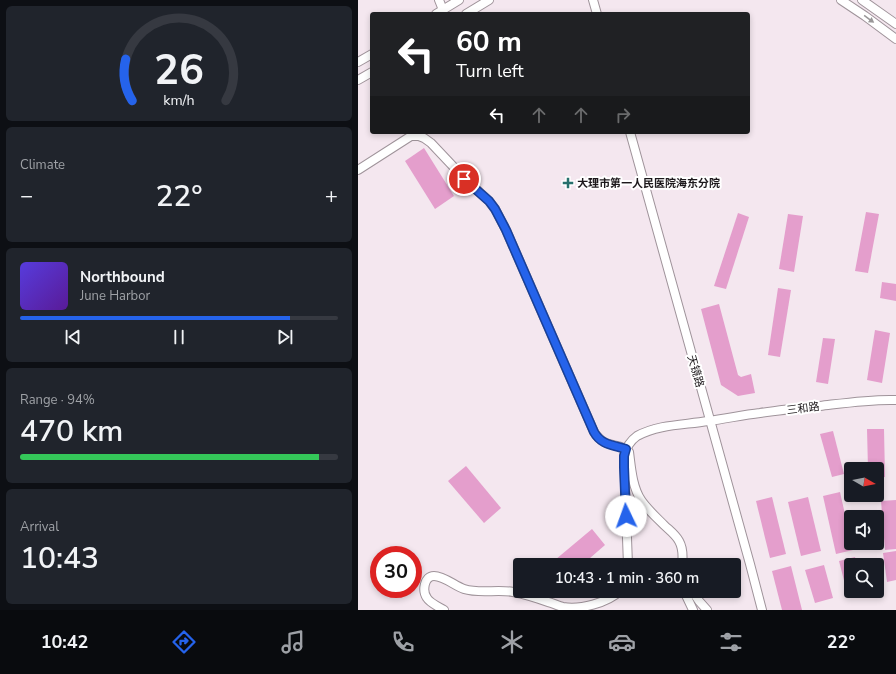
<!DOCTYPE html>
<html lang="en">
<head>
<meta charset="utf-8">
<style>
  body { margin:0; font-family:"Nunito Sans","Noto Sans SC",sans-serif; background:#20242c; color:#f1f3f6; height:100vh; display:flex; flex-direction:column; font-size:15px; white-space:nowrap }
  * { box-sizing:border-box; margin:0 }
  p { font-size:13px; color:#9ea1a6 }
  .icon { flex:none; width:22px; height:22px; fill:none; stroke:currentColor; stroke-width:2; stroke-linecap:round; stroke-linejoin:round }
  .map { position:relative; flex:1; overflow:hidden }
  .drawer { display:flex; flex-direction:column; gap:6px; padding:6px; background:#0d0f14; width:358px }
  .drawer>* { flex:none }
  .top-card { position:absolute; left:12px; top:12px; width:380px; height:122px; border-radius:4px; box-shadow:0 2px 6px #0003; background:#202124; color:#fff; overflow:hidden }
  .needle { width:26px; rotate:99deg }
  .fabs { position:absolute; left:486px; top:462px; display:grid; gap:8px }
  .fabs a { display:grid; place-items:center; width:40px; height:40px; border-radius:4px; background:#171b24; box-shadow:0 2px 6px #0003; font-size:20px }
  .speed { position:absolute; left:12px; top:546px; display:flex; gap:8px; font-size:20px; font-weight:700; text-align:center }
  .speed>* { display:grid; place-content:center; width:52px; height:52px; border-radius:50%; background:#171b24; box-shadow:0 2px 6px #0003; line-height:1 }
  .speed .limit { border:6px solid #d22; background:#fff; color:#111 }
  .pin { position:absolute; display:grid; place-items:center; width:34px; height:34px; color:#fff; margin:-17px; border:2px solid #fff; border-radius:50%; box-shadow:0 1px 4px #0007 }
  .me { position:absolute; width:44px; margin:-22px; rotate:357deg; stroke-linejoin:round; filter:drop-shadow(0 0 3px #0008) }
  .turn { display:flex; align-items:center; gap:14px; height:84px; padding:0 20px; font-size:18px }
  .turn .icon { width:52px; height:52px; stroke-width:2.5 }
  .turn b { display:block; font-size:28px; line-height:34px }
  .lanes { display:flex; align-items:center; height:38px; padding:0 20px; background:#0003; justify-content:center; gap:20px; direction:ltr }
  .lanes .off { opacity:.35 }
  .big { font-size:30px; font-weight:600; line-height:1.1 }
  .drawer .widget { flex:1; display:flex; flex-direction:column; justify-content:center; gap:6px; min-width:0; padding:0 14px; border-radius:6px; background:#20242c }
  .drawer .dial { align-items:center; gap:0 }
  .dial svg { height:104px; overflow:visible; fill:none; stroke:#363941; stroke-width:7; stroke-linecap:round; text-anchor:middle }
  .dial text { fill:#f1f3f6; stroke:none }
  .song { display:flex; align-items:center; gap:12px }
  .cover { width:48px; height:48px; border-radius:6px; background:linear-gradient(135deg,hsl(250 70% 55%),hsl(270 70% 35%)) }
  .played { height:4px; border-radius:2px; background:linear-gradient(90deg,#2563eb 85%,#363941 85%) }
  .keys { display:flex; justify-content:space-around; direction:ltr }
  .heat { display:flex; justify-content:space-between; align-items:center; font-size:22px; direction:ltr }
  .charge { height:6px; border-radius:3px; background:linear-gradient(90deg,#34c759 94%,#363941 0) }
  .trip { position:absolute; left:155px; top:558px; width:228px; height:40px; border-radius:4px; background:#171b24; box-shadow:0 2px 6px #0003; font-weight:600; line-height:40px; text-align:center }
  .tabs { display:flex; height:64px; justify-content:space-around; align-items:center; background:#090b0e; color:#9ea1a6 }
  .tabs .icon { width:28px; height:28px }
  .tabs .on { color:#2563eb }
  .tabs b { font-size:18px; color:#f1f3f6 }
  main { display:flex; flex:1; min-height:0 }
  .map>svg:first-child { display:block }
  .building { fill:#e49ecc }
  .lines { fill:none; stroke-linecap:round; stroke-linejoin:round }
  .minor-casing { stroke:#9f939a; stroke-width:10 }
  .minor { stroke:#fff; stroke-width:8 }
  .oneway { fill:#999798 }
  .route-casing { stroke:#184099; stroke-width:10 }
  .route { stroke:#2563eb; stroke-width:7 }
  .poi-dot { fill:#27716d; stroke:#fff; stroke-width:1.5 }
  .labels { text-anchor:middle; stroke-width:4; stroke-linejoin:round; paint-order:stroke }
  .poi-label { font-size:11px; font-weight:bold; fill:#1c181b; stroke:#fff; text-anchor:start }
  .street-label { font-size:11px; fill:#1c181b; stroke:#fff }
</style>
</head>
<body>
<main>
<section class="drawer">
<div class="widget dial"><svg viewBox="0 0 100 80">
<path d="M14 69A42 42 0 1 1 86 69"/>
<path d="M14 69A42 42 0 0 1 9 37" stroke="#2563eb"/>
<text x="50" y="56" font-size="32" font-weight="700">26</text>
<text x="50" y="72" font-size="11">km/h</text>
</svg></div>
<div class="widget"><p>Climate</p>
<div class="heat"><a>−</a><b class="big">22°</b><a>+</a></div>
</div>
<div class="widget">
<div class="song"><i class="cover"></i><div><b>Northbound</b><p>June Harbor</p></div></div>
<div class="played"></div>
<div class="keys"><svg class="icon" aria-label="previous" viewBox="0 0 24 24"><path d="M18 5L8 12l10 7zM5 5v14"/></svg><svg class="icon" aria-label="pause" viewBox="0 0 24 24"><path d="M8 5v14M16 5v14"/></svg><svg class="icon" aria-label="next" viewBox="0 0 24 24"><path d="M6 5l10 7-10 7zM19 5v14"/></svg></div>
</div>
<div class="widget"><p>Range · 94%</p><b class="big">470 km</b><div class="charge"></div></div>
<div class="widget"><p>Arrival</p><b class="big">10:43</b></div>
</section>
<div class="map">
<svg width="538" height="610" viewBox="0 0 538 610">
  <rect width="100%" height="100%" fill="#f4e7ef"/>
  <g class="building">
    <path d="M66,148L96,196L77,209L47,161Z"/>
    <path d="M508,212L521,214L510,273L497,271Z"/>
    <path d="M380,213L391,217L368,289L356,286Z"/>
    <path d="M430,214L445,216L436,272L421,269Z"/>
    <path d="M524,282L538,284V301L522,298Z"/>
    <path d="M420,288L433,290L422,357L410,355Z"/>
    <path d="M361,304L380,375L383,377L393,374L397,393L380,396L363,385L343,309Z"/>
    <path d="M517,330L532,333L524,383L509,380Z"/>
    <path d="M465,338L477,339L470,384L458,382Z"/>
    <path d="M509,429H526L527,477L519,478V469H510Z"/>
    <path d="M475,431L486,474L474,477L462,434Z"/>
    <path d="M108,466L143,508L126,523L90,481Z"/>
    <path d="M482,492L495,550L478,554L465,496Z"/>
    <path d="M414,497L428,554L412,558L398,501Z"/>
    <path d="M450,497L463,551L443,556L430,502Z"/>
    <path d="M538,500V549L527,550L523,501Z"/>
    <path d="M234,529L247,545L224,565H191Z"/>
    <path d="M538,551V580L529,582L525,553Z"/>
    <path d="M497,557L499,565H493V591L508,592L490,596L481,561Z"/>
    <path d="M466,565L475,598L457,603L447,570Z"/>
    <path d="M433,566L444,610H424L414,571Z"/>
  </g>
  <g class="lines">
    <g class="minor-casing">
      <g id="minor">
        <path d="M81,0L85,10"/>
        <path d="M235,0L239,14"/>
        <path d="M483,0L507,16L538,39"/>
        <path d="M504,0L538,24"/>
        <path d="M78,14L101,0"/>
        <path d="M108,14L131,0"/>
        <path d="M0,62L14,54"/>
        <path d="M0,80L14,72"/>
        <path d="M272,132L392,564L404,610"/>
        <path d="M0,170L53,136H61L66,138L73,143L107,179L131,201L137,209L148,230L236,432C243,443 250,444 263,447C266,448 268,449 271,452C273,467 274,486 283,500C289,509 298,517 306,525C311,530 317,534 321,541C325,548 325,557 324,565"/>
        <path d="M270,565L266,456C268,448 272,441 279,436C301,424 327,425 350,421C367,419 384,415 402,413C422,410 442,408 462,406C487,403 513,399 538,400"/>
        <path d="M326,591L335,610"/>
        <path d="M334,591L341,601L349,610"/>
        <path d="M86,610C81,607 72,603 69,598C64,591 66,576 76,576C86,576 97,586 106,589C122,594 139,589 155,592C166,594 179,598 190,602C195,603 200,606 205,607C222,610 249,603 262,591"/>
      </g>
    </g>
    <use href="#minor" class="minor"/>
  </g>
  <defs><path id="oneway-solid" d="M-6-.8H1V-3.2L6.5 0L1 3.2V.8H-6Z"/></defs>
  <use class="oneway" href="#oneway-solid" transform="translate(511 19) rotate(36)"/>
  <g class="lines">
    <g class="route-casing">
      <path id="route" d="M106,179L131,201L137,209L148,230L236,432C243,445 255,445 268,449L266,456V467L268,516"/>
    </g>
    <use href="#route" class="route"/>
  </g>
  <path class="poi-dot" d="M208 177h4v4h4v4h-4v4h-4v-4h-4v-4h4z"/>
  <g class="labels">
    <g class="poi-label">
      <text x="219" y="187">大理市第一人民医院海东分院</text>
    </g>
    <g class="street-label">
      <text transform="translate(338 371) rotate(74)" y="4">天镜路</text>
      <text transform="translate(445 408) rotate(-7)" y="4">三和路</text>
    </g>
  </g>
</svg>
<div class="fabs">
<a><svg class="needle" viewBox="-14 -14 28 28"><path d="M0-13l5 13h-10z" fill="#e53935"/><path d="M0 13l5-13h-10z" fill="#9ea1a6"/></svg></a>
<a><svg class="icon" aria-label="sound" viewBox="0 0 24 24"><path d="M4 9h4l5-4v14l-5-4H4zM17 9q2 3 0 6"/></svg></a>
<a><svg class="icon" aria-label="search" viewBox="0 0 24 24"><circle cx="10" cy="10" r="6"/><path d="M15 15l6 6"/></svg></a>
</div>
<div class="speed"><div class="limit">30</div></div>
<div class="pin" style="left:106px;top:179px;background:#d93025"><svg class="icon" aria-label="arrive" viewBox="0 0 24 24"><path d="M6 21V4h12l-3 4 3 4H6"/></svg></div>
<svg class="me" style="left:268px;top:516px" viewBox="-20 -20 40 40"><circle r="19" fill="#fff"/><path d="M0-13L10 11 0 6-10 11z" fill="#2563eb"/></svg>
<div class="trip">10:43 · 1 min · 360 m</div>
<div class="top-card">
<div class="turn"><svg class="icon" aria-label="left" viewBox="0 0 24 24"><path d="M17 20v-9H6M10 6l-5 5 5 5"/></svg><div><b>60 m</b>Turn left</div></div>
<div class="lanes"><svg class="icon" aria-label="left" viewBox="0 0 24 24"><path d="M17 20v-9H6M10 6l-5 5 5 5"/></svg><svg class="icon off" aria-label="ahead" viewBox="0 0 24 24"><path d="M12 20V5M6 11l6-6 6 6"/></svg><svg class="icon off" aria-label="ahead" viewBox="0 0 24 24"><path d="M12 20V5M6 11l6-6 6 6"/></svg><svg class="icon off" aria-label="right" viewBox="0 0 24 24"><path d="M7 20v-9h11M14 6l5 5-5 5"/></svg></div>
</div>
</div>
</main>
<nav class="tabs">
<b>10:42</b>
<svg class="icon on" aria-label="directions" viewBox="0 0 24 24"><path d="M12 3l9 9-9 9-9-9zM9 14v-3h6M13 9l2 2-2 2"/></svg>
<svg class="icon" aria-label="music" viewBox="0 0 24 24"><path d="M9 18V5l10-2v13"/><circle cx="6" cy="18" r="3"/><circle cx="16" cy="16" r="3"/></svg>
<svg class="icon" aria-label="phone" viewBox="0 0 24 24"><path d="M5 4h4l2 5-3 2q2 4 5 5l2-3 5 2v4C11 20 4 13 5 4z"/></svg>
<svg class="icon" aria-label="climate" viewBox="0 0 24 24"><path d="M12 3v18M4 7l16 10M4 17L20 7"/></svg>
<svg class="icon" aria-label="car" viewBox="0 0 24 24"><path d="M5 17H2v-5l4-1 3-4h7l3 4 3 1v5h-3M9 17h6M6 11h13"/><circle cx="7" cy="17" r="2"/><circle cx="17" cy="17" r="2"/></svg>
<svg class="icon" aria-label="filters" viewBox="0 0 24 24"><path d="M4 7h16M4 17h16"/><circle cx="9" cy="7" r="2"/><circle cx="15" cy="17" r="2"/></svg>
<b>22°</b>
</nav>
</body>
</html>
